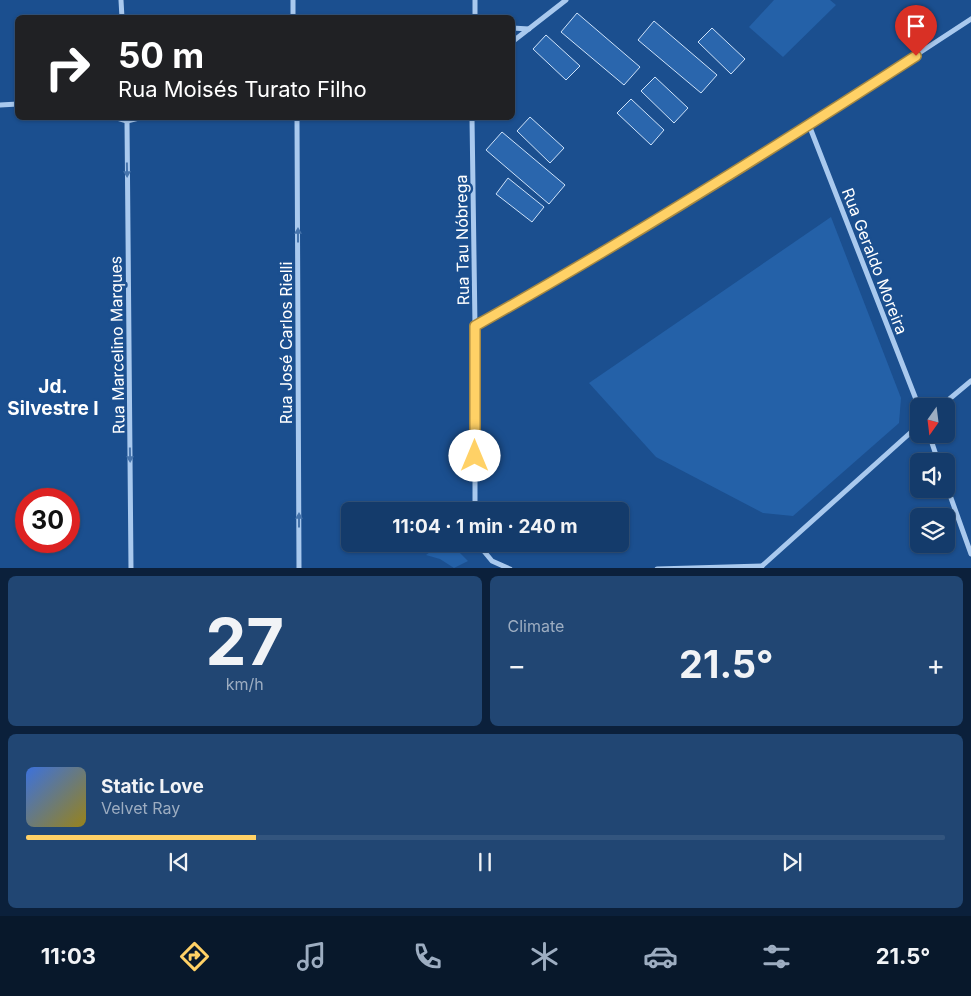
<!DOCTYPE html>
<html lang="en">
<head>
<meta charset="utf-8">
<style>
  body { margin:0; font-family:Inter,sans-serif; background:#214673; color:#f1f3f6; height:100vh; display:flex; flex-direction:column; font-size:19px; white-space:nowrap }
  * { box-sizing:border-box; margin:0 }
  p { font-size:16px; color:#9dadc1 }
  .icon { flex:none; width:28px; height:28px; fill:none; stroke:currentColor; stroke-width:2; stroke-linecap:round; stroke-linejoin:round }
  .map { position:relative; height:568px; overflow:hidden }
  .sheet { display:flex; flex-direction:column; gap:8px; padding:8px; background:#0b203b; flex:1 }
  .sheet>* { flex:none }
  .banner { position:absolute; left:15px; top:15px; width:500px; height:105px; border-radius:8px; box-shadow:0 1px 4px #0004,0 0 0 1px #33557e; background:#202124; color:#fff; overflow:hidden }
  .needle { width:32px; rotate:194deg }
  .controls { position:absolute; left:910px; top:398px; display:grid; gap:10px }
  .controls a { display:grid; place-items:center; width:45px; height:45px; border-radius:8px; background:#143b6b; box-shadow:0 1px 4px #0004,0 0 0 1px #33557e; font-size:25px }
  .speed { position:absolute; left:15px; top:488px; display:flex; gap:10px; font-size:25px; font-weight:700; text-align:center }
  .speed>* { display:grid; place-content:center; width:65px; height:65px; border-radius:50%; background:#143b6b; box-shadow:0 1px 4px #0004,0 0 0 1px #33557e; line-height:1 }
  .speed .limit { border:8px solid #d22; background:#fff; color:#111 }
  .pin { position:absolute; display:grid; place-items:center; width:42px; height:42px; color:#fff; margin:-51px -21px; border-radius:50% 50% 50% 0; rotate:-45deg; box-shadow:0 0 5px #0007 }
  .pin .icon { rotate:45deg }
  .me { position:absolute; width:55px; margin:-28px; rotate:0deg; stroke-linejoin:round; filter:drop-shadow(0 0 4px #0008) }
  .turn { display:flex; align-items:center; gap:18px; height:105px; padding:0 20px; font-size:22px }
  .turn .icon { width:65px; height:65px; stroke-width:2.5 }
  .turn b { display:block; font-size:35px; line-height:42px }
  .big { font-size:38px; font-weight:700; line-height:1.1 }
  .sheet .card { flex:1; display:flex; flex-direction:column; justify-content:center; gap:8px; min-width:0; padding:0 18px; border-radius:8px; background:#214673 }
  .sheet .dial { align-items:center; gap:0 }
  .dial b { font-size:65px; line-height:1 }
  .song { display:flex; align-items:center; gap:15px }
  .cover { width:60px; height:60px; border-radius:8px; background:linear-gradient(135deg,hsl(220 70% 55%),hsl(50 70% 35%)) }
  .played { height:5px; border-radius:2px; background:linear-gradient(90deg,#ffd166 25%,#33557e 25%) }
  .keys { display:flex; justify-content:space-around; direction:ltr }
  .heat { display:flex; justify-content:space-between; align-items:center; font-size:28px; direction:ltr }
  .sheet .tiles { flex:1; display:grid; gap:8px; grid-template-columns:1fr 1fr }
  .card:last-child { grid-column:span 2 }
  .trip { position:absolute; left:341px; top:502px; width:288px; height:50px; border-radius:8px; background:#143b6b; box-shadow:0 1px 4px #0004,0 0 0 1px #33557e; font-weight:700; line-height:50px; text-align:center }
  .tab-bar { display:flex; height:80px; justify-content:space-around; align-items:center; background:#08182b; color:#9dadc1 }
  .tab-bar .icon { width:35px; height:35px }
  .tab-bar .current { color:#ffd166 }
  .tab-bar b { font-size:22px; color:#f1f3f6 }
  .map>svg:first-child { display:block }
  .green { fill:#2461a8 }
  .building { fill:#2a66ad; stroke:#cfe3fa }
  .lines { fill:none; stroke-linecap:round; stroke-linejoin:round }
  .street { stroke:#a9c9ee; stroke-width:5 }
  .oneway { fill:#4674ac }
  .route-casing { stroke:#a68842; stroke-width:12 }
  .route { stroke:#ffd166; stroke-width:9 }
  .labels { text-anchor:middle; stroke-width:5; stroke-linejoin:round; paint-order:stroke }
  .street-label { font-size:16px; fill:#fff; stroke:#1b4f8f }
  .quarter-label { font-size:19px; font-weight:bold; fill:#fff; stroke:#1b4f8f }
</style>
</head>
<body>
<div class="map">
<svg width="971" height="569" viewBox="0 0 971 569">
  <rect width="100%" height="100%" fill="#1b4f8f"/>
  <g class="green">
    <path d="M774,0H830L836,5L783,57L749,27Z"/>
    <path d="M831,217L901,398L899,423L793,516L763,513L656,457L589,383Z"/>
    <path d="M441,544H455L459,552L468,561L454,568L440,559L426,555Z"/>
  </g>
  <g class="building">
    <path d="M577,13L640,67L624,85L561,32Z"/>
    <path d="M654,21L717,75L701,93L638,40Z"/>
    <path d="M712,28L745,59L731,74L698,42Z"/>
    <path d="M546,35L580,66L566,80L533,49Z"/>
    <path d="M655,77L688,108L674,123L641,91Z"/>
    <path d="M631,99L664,130L651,145L617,113Z"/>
    <path d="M530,117L564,148L550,163L517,131Z"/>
    <path d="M502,132L565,185L549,204L486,150Z"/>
    <path d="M508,178L544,207L532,222L496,194Z"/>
  </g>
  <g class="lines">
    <g class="street">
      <path d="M121,0L122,18"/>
      <path d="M293,0V18"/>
      <path d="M475,18V0"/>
      <path d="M512,28L529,29"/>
      <path d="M512,42L566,0"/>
      <path d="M0,105L18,104"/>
      <path d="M117,118L127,121L139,118"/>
      <path d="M297,118L299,569"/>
      <path d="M472,118L475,326V511"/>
      <path d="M127,121L131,569"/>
      <path d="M809,125L919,407"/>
      <path d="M475,326L576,269L809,125L971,19"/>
      <path d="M941,406L971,381"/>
      <path d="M929,434L938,461"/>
      <path d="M946,484L971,554"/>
      <path d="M478,544L492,561L510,569"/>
      <path d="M762,566L919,425"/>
      <path d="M657,569L762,566"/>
    </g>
  </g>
  <defs><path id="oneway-solid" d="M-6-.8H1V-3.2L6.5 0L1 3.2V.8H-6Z" transform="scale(1.25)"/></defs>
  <g class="oneway">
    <use href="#oneway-solid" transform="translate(127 170) rotate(89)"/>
    <use href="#oneway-solid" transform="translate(298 235) rotate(-90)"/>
    <use href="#oneway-solid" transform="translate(130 455) rotate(89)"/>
    <use href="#oneway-solid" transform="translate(299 520) rotate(-90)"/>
  </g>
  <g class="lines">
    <g class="route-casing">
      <path id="route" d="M475,456V326C625,242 771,150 916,56"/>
    </g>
    <use href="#route" class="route"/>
  </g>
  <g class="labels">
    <g class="street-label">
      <text transform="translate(462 240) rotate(-91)" y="6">Rua Tau Nóbrega</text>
      <text transform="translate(875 261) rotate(69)" y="6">Rua Geraldo Moreira</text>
      <text transform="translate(286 343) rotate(-90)" y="6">Rua José Carlos Rielli</text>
      <text transform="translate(117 345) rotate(-91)" y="6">Rua Marcelino Marques</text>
    </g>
    <g class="quarter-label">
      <text x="53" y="393">Jd.<tspan x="53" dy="22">Silvestre I</tspan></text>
    </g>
  </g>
</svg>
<div class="controls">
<a><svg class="needle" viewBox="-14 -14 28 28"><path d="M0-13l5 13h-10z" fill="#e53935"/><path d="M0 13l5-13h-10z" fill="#9dadc1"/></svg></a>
<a><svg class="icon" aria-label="sound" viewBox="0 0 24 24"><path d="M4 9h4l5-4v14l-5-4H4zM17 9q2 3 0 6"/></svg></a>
<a><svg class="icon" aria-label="layers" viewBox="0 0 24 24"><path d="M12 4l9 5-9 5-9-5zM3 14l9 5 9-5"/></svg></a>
</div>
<div class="speed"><div class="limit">30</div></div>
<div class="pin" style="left:916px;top:56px;background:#d93025"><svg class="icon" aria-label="arrive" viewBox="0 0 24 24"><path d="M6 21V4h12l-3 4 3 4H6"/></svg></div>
<svg class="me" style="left:475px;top:456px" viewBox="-20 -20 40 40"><circle r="19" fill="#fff"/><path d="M0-13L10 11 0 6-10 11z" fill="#ffd166"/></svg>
<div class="trip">11:04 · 1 min · 240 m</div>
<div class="banner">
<div class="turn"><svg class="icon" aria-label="right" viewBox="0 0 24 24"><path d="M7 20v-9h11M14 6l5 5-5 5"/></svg><div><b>50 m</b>Rua Moisés Turato Filho</div></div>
</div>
</div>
<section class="sheet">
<div class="tiles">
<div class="card dial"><b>27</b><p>km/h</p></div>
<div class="card"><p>Climate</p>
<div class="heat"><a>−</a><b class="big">21.5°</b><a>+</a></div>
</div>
<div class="card">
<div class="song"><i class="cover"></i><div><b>Static Love</b><p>Velvet Ray</p></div></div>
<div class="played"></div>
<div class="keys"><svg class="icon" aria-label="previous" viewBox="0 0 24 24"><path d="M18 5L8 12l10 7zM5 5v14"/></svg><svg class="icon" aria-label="pause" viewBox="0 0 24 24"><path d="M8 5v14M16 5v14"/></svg><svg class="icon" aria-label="next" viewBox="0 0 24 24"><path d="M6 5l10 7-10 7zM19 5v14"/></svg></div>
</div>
</div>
</section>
<nav class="tab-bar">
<b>11:03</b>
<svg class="icon current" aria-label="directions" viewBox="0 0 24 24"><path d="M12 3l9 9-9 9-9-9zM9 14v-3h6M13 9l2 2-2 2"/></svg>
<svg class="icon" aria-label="music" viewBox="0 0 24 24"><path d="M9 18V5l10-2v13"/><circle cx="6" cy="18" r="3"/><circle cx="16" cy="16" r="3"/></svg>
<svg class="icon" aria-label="phone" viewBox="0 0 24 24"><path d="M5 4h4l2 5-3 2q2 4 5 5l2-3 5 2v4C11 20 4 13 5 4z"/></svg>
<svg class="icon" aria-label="climate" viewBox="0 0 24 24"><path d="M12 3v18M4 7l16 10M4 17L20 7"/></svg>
<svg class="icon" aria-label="car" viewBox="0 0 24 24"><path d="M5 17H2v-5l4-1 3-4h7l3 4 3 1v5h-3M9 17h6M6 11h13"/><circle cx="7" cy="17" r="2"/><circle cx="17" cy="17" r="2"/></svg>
<svg class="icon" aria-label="filters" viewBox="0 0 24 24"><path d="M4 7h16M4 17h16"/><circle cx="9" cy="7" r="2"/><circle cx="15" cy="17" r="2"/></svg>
<b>21.5°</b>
</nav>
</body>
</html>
